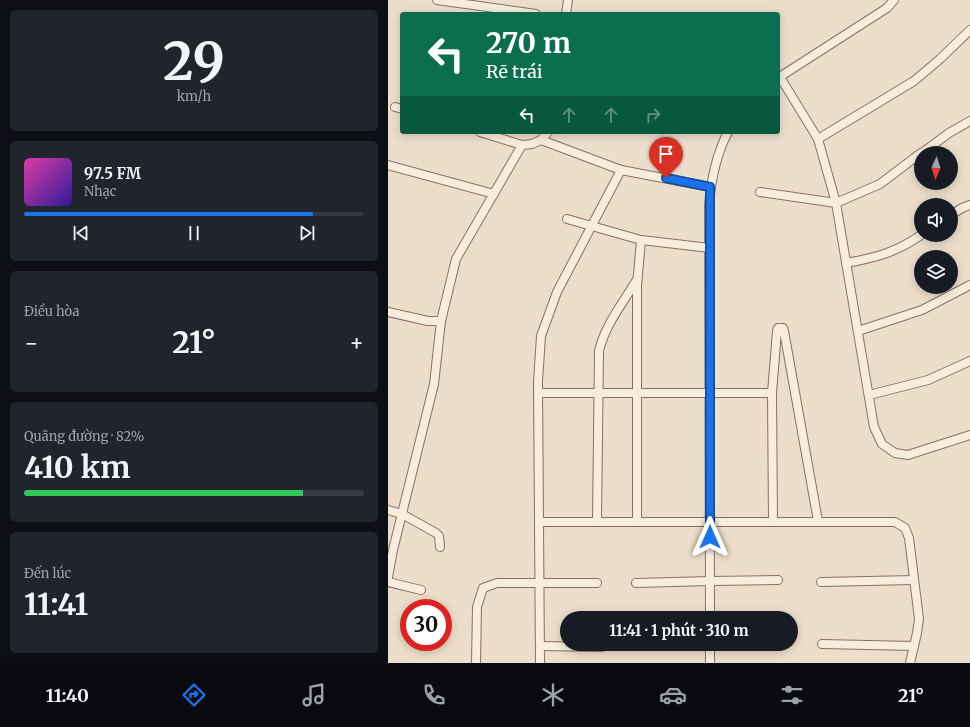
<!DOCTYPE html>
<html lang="vi">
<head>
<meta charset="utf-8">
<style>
  body { margin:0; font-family:Merriweather,serif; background:#20242c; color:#f1f3f6; height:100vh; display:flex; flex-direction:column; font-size:15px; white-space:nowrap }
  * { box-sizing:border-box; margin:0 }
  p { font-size:13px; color:#9ea1a6 }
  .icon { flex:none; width:22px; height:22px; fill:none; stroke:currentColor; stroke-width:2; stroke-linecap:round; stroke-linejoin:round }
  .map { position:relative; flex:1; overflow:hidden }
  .side { display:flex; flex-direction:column; gap:10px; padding:10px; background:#0d0f14; width:388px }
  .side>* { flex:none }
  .guide { position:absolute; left:12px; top:12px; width:380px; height:122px; border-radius:4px; box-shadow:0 2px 10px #0003; background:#0b6e4f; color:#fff; overflow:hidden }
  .needle { width:26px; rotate:183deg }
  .tools { position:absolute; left:526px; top:146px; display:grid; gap:8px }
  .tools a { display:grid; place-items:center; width:44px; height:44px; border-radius:50%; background:#171b24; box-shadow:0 2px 10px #0003; font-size:20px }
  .speed { position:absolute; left:12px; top:599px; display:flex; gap:8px; font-size:20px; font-weight:700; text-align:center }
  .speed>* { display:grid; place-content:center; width:52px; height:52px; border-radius:50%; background:#171b24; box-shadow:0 2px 10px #0003; line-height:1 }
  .speed .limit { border:6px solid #d22; background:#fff; color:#111 }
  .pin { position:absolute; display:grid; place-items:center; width:34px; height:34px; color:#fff; margin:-41px -17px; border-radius:50% 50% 50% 0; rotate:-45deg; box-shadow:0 0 4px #0007 }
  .pin .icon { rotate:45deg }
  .me { position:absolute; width:44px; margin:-22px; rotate:0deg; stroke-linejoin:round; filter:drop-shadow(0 0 3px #0008) }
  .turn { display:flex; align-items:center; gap:14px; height:84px; padding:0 20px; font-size:18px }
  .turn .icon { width:52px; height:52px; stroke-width:2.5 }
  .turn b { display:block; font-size:28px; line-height:34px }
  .lanes { display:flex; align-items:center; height:38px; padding:0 20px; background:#0003; justify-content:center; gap:20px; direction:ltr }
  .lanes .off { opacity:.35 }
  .big { font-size:30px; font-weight:700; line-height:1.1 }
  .side .widget { flex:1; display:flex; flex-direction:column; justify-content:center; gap:6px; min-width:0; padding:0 14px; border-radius:6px; background:#20242c }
  .side .dial { align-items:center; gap:0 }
  .dial b { font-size:52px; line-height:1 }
  .song { display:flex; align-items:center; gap:12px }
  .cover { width:48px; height:48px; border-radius:6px; background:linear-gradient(135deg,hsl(320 70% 55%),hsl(250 70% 35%)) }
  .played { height:4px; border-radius:2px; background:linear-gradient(90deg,#1a73e8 85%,#363941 85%) }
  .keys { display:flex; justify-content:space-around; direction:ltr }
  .heat { display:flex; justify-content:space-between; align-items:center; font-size:22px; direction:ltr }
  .charge { height:6px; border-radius:3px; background:linear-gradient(90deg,#34c759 82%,#363941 0) }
  .trip { position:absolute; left:172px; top:611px; width:238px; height:40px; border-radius:20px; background:#171b24; box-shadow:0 2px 10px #0003; font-weight:700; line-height:40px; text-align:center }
  .dock { display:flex; height:64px; justify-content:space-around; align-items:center; background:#090b0e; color:#9ea1a6 }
  .dock .icon { width:28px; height:28px }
  .dock .selected { color:#1a73e8 }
  .dock b { font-size:18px; color:#f1f3f6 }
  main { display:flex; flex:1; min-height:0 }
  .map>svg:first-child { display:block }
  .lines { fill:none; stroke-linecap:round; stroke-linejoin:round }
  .minor-casing { stroke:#897060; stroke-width:10 }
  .minor { stroke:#f7edde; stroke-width:8 }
  .route-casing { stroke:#114b97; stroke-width:10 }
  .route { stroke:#1a73e8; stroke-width:7 }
</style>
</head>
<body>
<main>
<section class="side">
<div class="widget dial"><b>29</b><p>km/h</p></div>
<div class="widget">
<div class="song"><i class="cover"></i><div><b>97.5 FM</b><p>Nhạc</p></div></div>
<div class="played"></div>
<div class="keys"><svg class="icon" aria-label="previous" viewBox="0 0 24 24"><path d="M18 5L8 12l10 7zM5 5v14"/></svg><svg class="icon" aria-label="pause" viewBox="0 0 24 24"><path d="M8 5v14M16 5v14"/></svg><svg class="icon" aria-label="next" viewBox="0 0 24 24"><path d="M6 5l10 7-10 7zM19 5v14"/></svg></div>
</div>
<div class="widget"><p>Điều hòa</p>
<div class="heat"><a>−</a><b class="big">21°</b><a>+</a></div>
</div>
<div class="widget"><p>Quãng đường · 82%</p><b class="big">410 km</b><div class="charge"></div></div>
<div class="widget"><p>Đến lúc</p><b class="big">11:41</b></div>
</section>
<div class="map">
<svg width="582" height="663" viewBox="0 0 582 663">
  <rect width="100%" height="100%" fill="#eddecb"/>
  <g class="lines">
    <g class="minor-casing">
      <g id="minor">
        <path d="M49,0L148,14"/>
        <path d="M178,14L180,0"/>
        <path d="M392,77L430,139L448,203L486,427L494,444L507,453L520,455L582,435"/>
        <path d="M390,78L499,8L506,0"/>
        <path d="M7,107L14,109"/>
        <path d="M92,132L134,145L144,144L153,140L233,170L322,187"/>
        <path d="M430,139L526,81L552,59L582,30"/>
        <path d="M153,140L160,132"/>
        <path d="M534,153L561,133L582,121"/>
        <path d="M0,165L106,194"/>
        <path d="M372,192L448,203L492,184L533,153"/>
        <path d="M563,215L574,208L582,205"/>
        <path d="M179,219L253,240L322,248"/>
        <path d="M458,263C487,258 509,252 533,235"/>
        <path d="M0,312L40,321H53"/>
        <path d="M470,331L534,310L582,285"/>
        <path d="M150,393H384"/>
        <path d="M481,395L540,380L582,361"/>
        <path d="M0,510L14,514L48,533L51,536L52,547"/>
        <path d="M151,522H507L517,528L521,538L531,619L529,633L522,663"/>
        <path d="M209,522L211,351C217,325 235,303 248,281"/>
        <path d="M249,522V286L253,240"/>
        <path d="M385,522L384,393L389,331L390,328H395L396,331L430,521"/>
        <path d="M0,577L5,550L46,384L53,321L68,259L134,145"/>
        <path d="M0,582L33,590"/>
        <path d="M433,582L526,580"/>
        <path d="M248,583L322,581L390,580"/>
        <path d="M322,618L321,205C323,180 328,155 340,132"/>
        <path d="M252,644L388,645"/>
        <path d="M322,644V663"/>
        <path d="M434,644L526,646"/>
        <path d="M152,646L214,647"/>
        <path d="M88,663L89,607L95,588L109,583H209"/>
        <path d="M152,663L150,382L153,336L169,292L233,170"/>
      </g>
    </g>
    <use href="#minor" class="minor"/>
  </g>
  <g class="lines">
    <g class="route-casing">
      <path id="route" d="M278,178L322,187V537"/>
    </g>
    <use href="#route" class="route"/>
  </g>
</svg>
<div class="tools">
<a><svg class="needle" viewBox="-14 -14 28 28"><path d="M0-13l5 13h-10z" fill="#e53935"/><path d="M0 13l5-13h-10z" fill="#9ea1a6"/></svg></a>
<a><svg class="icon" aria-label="sound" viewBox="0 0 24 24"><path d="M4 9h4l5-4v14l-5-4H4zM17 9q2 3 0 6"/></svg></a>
<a><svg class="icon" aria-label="layers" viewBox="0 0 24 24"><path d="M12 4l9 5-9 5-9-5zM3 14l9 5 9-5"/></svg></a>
</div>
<div class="speed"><div class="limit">30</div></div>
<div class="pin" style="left:278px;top:178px;background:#d93025"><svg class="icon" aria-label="arrive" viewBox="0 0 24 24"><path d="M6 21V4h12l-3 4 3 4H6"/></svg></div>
<svg class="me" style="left:322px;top:537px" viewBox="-20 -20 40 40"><path d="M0-17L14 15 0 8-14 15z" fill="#1a73e8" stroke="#fff" stroke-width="4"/></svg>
<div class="trip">11:41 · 1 phút · 310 m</div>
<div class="guide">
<div class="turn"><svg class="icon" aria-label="left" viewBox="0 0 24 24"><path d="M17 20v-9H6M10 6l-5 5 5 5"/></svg><div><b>270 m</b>Rẽ trái</div></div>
<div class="lanes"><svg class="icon" aria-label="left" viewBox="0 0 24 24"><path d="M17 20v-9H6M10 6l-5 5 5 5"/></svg><svg class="icon off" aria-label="ahead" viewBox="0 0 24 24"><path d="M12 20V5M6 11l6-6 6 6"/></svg><svg class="icon off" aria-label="ahead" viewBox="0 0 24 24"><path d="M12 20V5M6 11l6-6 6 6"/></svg><svg class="icon off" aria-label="right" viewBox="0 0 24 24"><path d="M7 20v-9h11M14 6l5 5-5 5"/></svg></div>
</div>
</div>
</main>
<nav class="dock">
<b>11:40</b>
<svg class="icon selected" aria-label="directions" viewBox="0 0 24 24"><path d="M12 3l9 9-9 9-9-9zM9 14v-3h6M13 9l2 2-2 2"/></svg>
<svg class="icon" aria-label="music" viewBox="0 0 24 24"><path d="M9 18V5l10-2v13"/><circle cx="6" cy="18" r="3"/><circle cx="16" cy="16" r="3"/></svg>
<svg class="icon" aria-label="phone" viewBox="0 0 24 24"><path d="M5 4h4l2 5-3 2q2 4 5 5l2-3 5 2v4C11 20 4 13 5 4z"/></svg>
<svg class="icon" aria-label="climate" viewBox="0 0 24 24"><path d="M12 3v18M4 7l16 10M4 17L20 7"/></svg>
<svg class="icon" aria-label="car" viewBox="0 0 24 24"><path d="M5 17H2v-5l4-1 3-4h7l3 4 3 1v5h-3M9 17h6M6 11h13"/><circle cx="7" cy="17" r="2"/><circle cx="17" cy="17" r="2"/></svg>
<svg class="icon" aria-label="filters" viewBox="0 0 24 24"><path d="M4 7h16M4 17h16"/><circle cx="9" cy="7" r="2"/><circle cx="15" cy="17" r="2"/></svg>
<b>21°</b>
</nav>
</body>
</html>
